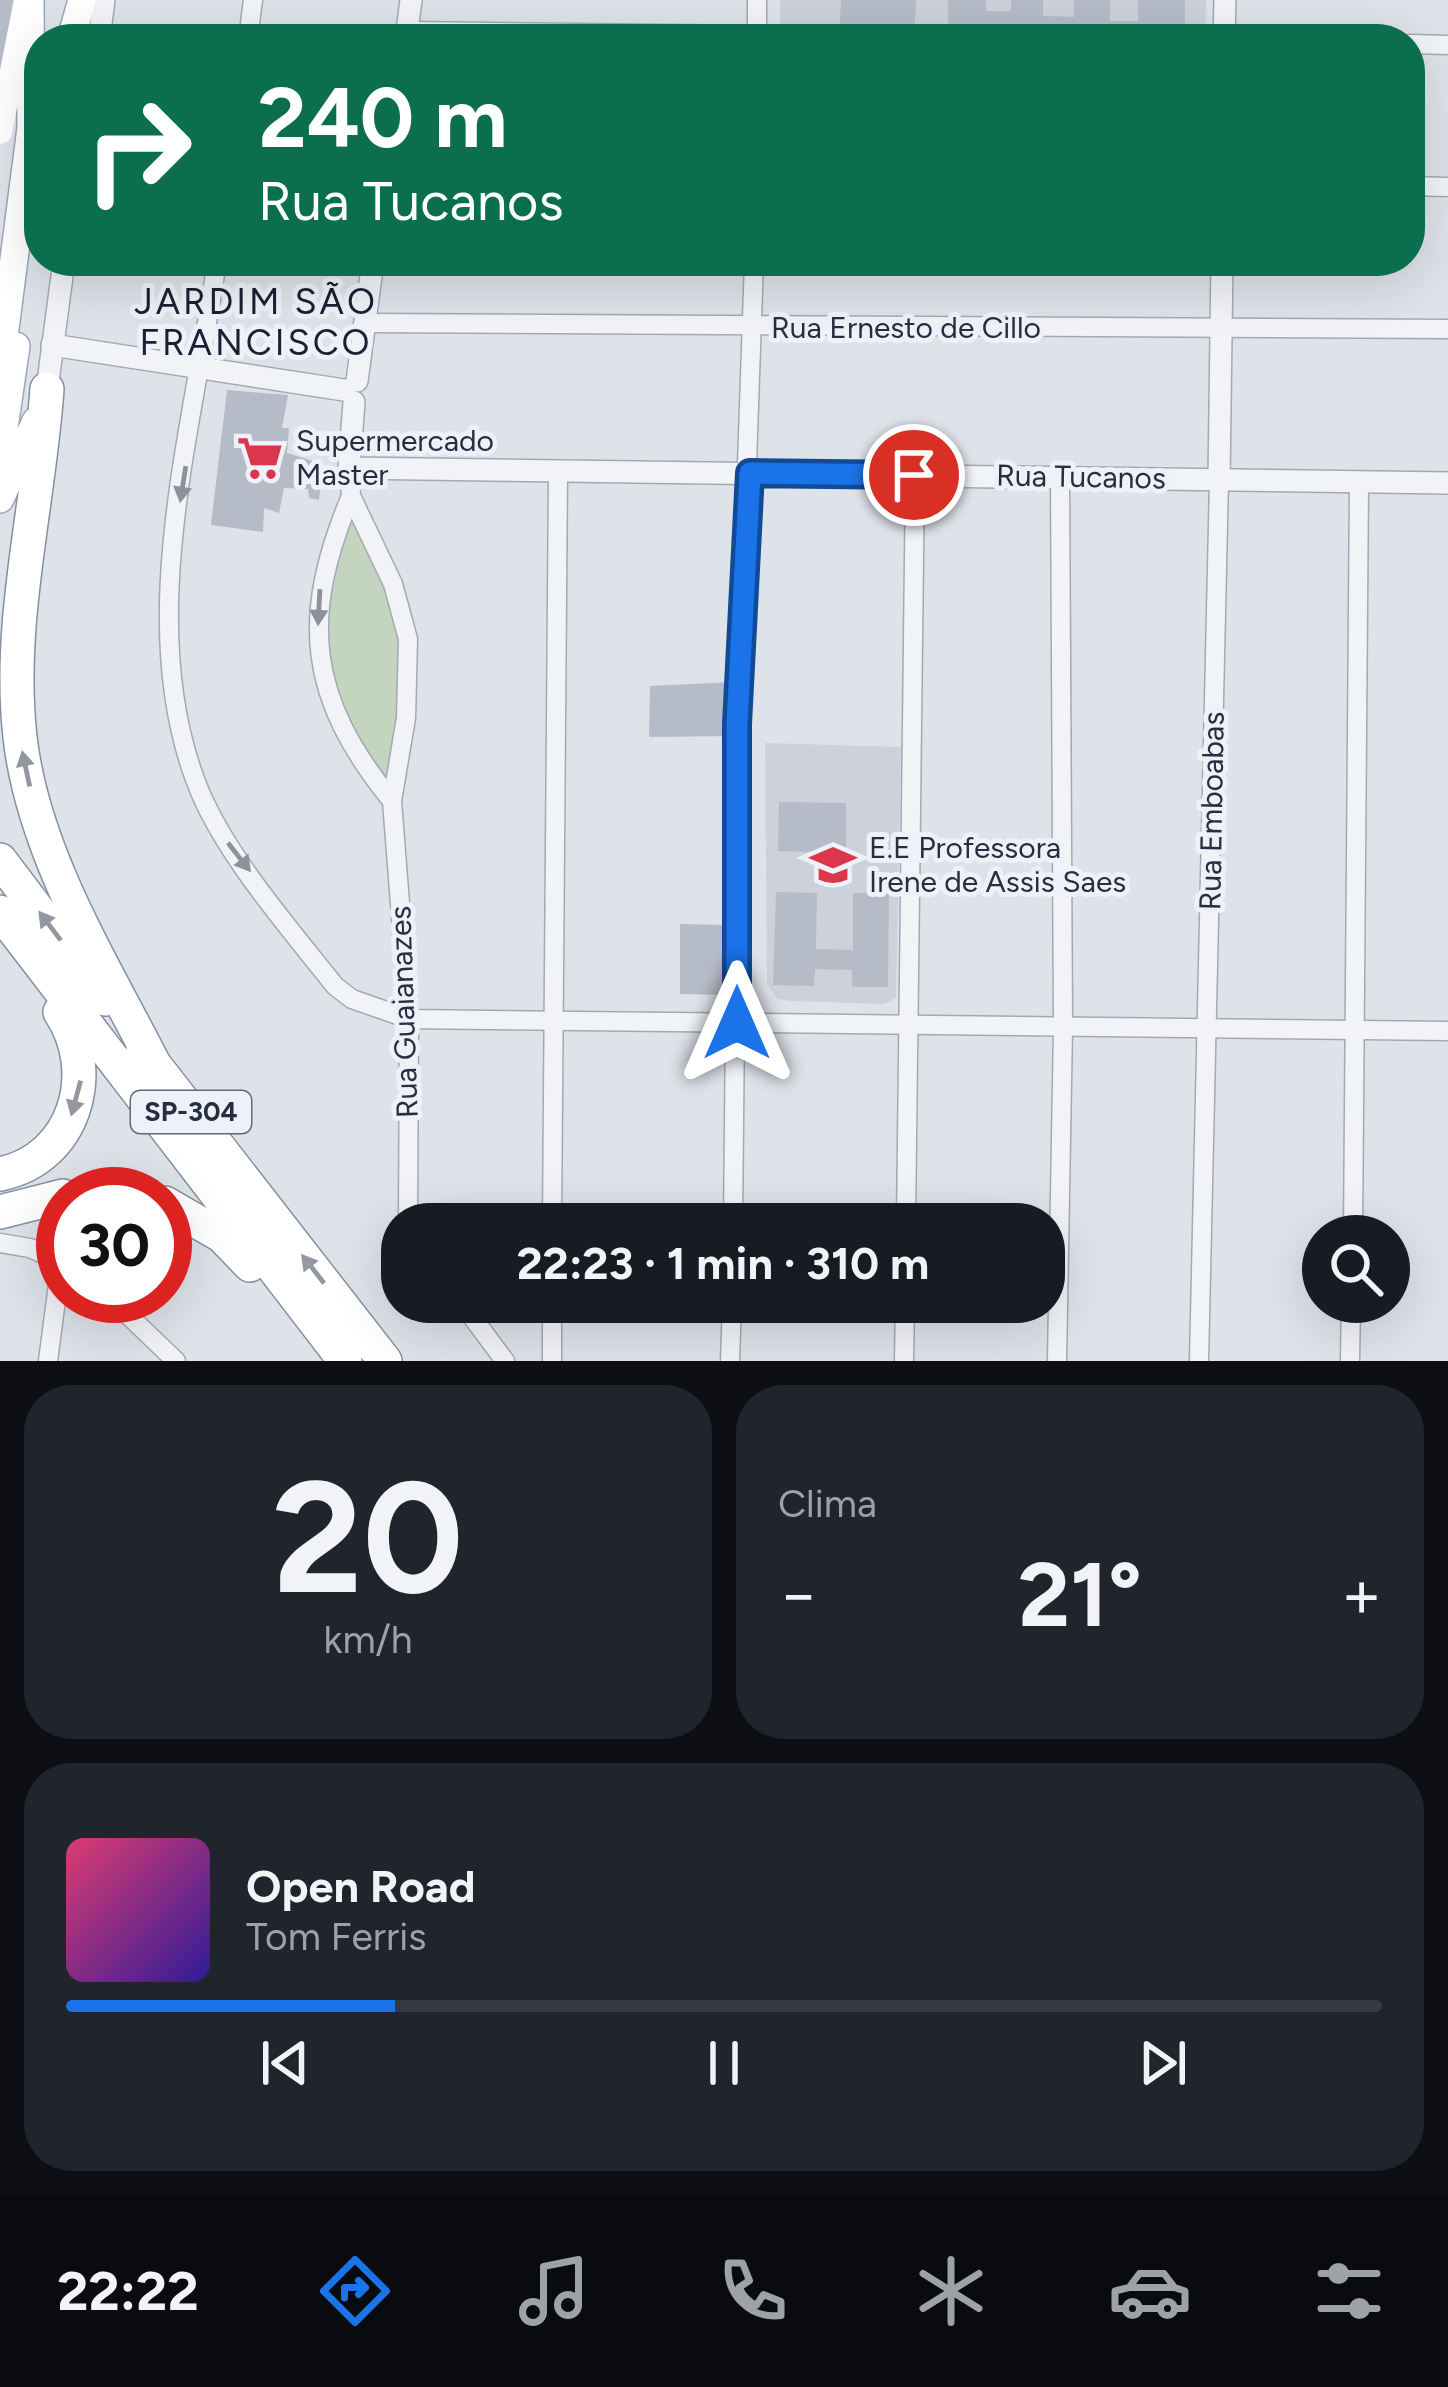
<!DOCTYPE html>
<html lang="pt">
<head>
<meta charset="utf-8">
<style>
  body { margin:0; font-family:Figtree,sans-serif; background:#20242c; color:#f1f3f6; height:100vh; display:flex; flex-direction:column; font-size:45px; white-space:nowrap }
  * { box-sizing:border-box; margin:0 }
  p { font-size:39px; color:#9ea1a6 }
  .icon { flex:none; width:66px; height:66px; fill:none; stroke:currentColor; stroke-width:2; stroke-linecap:round; stroke-linejoin:round }
  .map { position:relative; height:1361px; overflow:hidden }
  .drawer { display:flex; flex-direction:column; gap:24px; padding:24px; background:#0d0f14; flex:1 }
  .drawer>* { flex:none }
  .top-card { position:absolute; left:24px; top:24px; width:1401px; height:252px; border-radius:48px; box-shadow:0 12px 48px #0002; background:#0b6e4f; color:#fff; overflow:hidden }
  .controls { position:absolute; left:1302px; top:1215px; display:grid; gap:24px }
  .controls a { display:grid; place-items:center; width:108px; height:108px; border-radius:50%; background:#171b24; box-shadow:0 12px 48px #0002; font-size:60px }
  .speed { position:absolute; left:36px; top:1167px; display:flex; gap:24px; font-size:60px; font-weight:700; text-align:center }
  .speed>* { display:grid; place-content:center; width:156px; height:156px; border-radius:50%; background:#171b24; box-shadow:0 12px 48px #0002; line-height:1 }
  .speed .limit { border:18px solid #d22; background:#fff; color:#111 }
  .pin { position:absolute; display:grid; place-items:center; width:102px; height:102px; color:#fff; margin:-51px; border:6px solid #fff; border-radius:50%; box-shadow:0 3px 12px #0007 }
  .me { position:absolute; width:132px; margin:-66px; rotate:0deg; stroke-linejoin:round; filter:drop-shadow(0 0 9px #0008) }
  .turn { display:flex; align-items:center; gap:42px; height:252px; padding:0 36px; font-size:54px }
  .turn .icon { width:156px; height:156px; stroke-width:2.5 }
  .turn b { display:block; font-size:84px; line-height:102px }
  .big { font-size:90px; font-weight:700; line-height:1.1 }
  .drawer .card { flex:1; display:flex; flex-direction:column; justify-content:center; gap:18px; min-width:0; padding:0 42px; border-radius:48px; background:#20242c }
  .drawer .dial { align-items:center; gap:0 }
  .dial b { font-size:156px; line-height:1 }
  .song { display:flex; align-items:center; gap:36px }
  .cover { width:144px; height:144px; border-radius:18px; background:linear-gradient(135deg,hsl(340 70% 55%),hsl(250 70% 35%)) }
  .played { height:12px; border-radius:6px; background:linear-gradient(90deg,#1a73e8 25%,#363941 25%) }
  .keys { display:flex; justify-content:space-around; direction:ltr }
  .heat { display:flex; justify-content:space-between; align-items:center; font-size:66px; direction:ltr }
  .drawer .tiles { flex:1; display:grid; gap:24px; grid-template-columns:1fr 1fr }
  .card:last-child { grid-column:span 2 }
  .trip { position:absolute; left:381px; top:1203px; width:684px; height:120px; border-radius:48px; background:#171b24; box-shadow:0 12px 48px #0002; font-weight:700; line-height:120px; text-align:center }
  .dock { display:flex; height:192px; justify-content:space-around; align-items:center; background:#090b0e; color:#9ea1a6 }
  .dock .icon { width:84px; height:84px }
  .dock .active { color:#1a73e8 }
  .dock b { font-size:54px; color:#f1f3f6 }
  .map>svg:first-child { display:block }
  .built { fill:#ccd1dc }
  .green { fill:#c3d4bf }
  .building { fill:#b5bbc7 }
  .lines { fill:none; stroke-linecap:round; stroke-linejoin:round }
  .minor-casing { stroke:#a3a9b4; stroke-width:21 }
  .tertiary-casing { stroke:#a3a9b4; stroke-width:24 }
  .primary-casing { stroke:#9ca6b6; stroke-width:30 }
  .motorway-casing { stroke:#848fa1; stroke-width:36 }
  .minor { stroke:#f2f3f7; stroke-width:18 }
  .tertiary { stroke:#f2f3f7; stroke-width:21 }
  .secondary { stroke:#fff; stroke-width:24 }
  .primary { stroke:#fff; stroke-width:27 }
  .motorway { stroke:#fff; stroke-width:33 }
  .oneway { fill:#8c919c }
  .oneway2 { fill:#9297a0 }
  .route-casing { stroke:#114b97; stroke-width:30 }
  .route { stroke:#1a73e8; stroke-width:21 }
  .labels { text-anchor:middle; stroke-width:10; stroke-linejoin:round; paint-order:stroke }
  .shield { fill:#eef1f7; stroke:#626978; stroke-width:3 }
  .shield-label { font-size:27px; font-weight:bold; fill:#262f42 }
  .street-label { font-size:30px; fill:#262f42; stroke:#eef1f7 }
  .poi-label { font-size:30px; fill:#262f42; stroke:#eef1f7; text-anchor:start }
  .quarter-label { font-size:36px; letter-spacing:3px; fill:#182033; stroke:#eef1f7 }
</style>
</head>
<body>
<div class="map">
<svg width="1448" height="1361" viewBox="0 0 1448 1361">
  <rect width="100%" height="100%" fill="#dee2e9"/>
  <g class="built">
    <path d="M780,0H1206L1205,39H780Z"/>
    <path d="M765,743L901,747L896,998L884,1004L792,1001L777,999L767,984Z"/>
  </g>
  <path class="green" d="M351,496L408,639L392,801L324,682L317,612Z"/>
  <g class="building">
    <path d="M0,0H36L0,71Z"/>
    <path d="M841,0H916L914,39H839Z"/>
    <path d="M948,0H986V11H1011V0H1043V16L1074,17V0H1110V21H1138V0H1185V39H1132V31H1118V39H1065V31H1052V39H1009V27H987V39H948Z"/>
    <path d="M227,390L288,395L282,428H289L287,453L323,464L319,500L309,498L308,489L284,488L279,513L264,508L263,532L211,525Z"/>
    <path d="M734,682V736L649,737L650,686Z"/>
    <path d="M779,802L846,803V853L778,851Z"/>
    <path d="M776,892L817,893L816,949L853,950V893H889L888,987H852V970L815,969L814,986L773,985Z"/>
    <path d="M680,924L725,925L724,995L680,994Z"/>
  </g>
  <g class="lines">
    <g class="minor-casing">
      <g id="minor">
        <path d="M407,31L757,35"/>
        <path d="M248,39L253,0"/>
        <path d="M757,39V0"/>
        <path d="M1410,44L1448,45"/>
        <path d="M1410,186L1448,187"/>
        <path d="M217,261C193,429 132,629 200,792C228,858 290,929 335,986L352,999L409,1019L1448,1031"/>
        <path d="M365,323L1448,329"/>
        <path d="M349,468L351,496L393,584L408,639L406,718L392,801L409,1019L408,1224"/>
        <path d="M351,496C300,617 307,697 392,801"/>
        <path d="M552,1224L558,471"/>
        <path d="M733,1224L738,724L754,261"/>
        <path d="M906,1224L915,475"/>
        <path d="M1353,1236L1359,482"/>
        <path d="M0,1243L30,1248L63,1263"/>
        <path d="M108,1296L176,1361"/>
        <path d="M461,1302L505,1361"/>
        <path d="M48,1361L61,1262"/>
        <path d="M552,1361V1302"/>
        <path d="M730,1361L732,1302"/>
        <path d="M904,1361L905,1302"/>
        <path d="M1057,1361L1063,1027L1060,477"/>
        <path d="M1199,1361L1219,480"/>
        <path d="M1350,1361L1351,1302"/>
      </g>
    </g>
    <g class="tertiary-casing">
      <g id="tertiary">
        <path d="M99,39L104,0"/>
        <path d="M406,39L411,0"/>
        <path d="M1224,39L1225,0"/>
        <path d="M52,345L344,390"/>
        <path d="M357,381L373,261"/>
        <path d="M47,389L64,261"/>
        <path d="M354,402L349,468L1448,483"/>
        <path d="M1219,480L1222,261"/>
      </g>
    </g>
    <g class="primary-casing">
      <g id="primary">
        <path d="M71,39L82,0"/>
        <path d="M0,367L31,128L30,0"/>
        <path d="M0,455L16,346"/>
        <path d="M0,499L36,421"/>
      </g>
    </g>
    <g class="motorway-casing">
      <g id="motorway">
        <path d="M47,389C39,505 7,621 20,737C33,854 104,965 156,1068"/>
        <path d="M0,860L105,999"/>
        <path d="M0,912L345,1361"/>
        <path d="M143,1050L385,1361"/>
        <path d="M0,1174C75,1159 100,1072 60,1012"/>
        <path d="M91,1194H119"/>
        <path d="M165,1203L222,1236L250,1265"/>
        <path d="M0,1212L63,1196"/>
      </g>
    </g>
    <use href="#minor" class="minor"/>
    <use href="#tertiary" class="tertiary"/>
    <path class="secondary" d="M0,132L26,0"/>
    <use href="#primary" class="primary"/>
    <use href="#motorway" class="motorway"/>
  </g>
  <defs><path id="oneway-solid" d="M-6-.8H1V-3.2L6.5 0L1 3.2V.8H-6Z" transform="scale(3)"/></defs>
  <g class="oneway">
    <use href="#oneway-solid" transform="translate(183 484) rotate(99)"/>
    <use href="#oneway-solid" transform="translate(319 607) rotate(93)"/>
    <use href="#oneway-solid" transform="translate(239 857) rotate(52)"/>
  </g>
  <g class="oneway2">
    <use href="#oneway-solid" transform="translate(26 769) rotate(-102)"/>
    <use href="#oneway-solid" transform="translate(50 926) rotate(-127)"/>
    <use href="#oneway-solid" transform="translate(76 1098) rotate(105)"/>
    <use href="#oneway-solid" transform="translate(313 1269) rotate(-128)"/>
  </g>
  <g class="lines">
    <g class="route-casing">
      <path id="route" d="M737,1023V724L750,473L914,475"/>
    </g>
    <use href="#route" class="route"/>
  </g>
  <defs>
    <g id="supermarket-bare" transform="scale(3.6)"><path d="M-6-5.5h2.5l.6 2H6L4.5 2H-2.5L-4.4-4H-6ZM-1.5 3.2a1.3 1.3 0 1 0 .1 0ZM3 3.2a1.3 1.3 0 1 0 .1 0Z" fill="#db364b" stroke="#eef1f7" stroke-width="2.5" paint-order="stroke"/></g>
    <g id="school-bare" transform="scale(3.6)"><path d="M0-5L7-2L0 1L-7-2ZM-4 1L0 2.5L4 1V4Q0 6-4 4Z" fill="#db364b" stroke="#eef1f7" stroke-width="2.5" paint-order="stroke"/></g>
  </defs>
  <g fill-rule="evenodd">
    <use href="#supermarket-bare" x="260" y="458"/>
    <use href="#school-bare" x="833" y="865"/>
  </g>
  <g class="labels">
    <rect class="shield" x="131" y="1091" width="120" height="42" rx="9"/>
    <g class="shield-label">
      <text x="191" y="1121">SP-304</text>
    </g>
    <g class="street-label">
      <text x="906" y="338">Rua Ernesto de Cillo</text>
      <text transform="translate(1081 477) rotate(1)" y="10">Rua Tucanos</text>
      <text transform="translate(1212 811) rotate(-89)" y="10">Rua Emboabas</text>
      <text transform="translate(404 1012) rotate(-92)" y="10">Rua Guaianazes</text>
    </g>
    <g class="poi-label">
      <text x="296" y="451">Supermercado<tspan x="296" dy="34">Master</tspan></text>
      <text x="869" y="858">E.E Professora<tspan x="869" dy="34">Irene de Assis Saes</tspan></text>
    </g>
    <g class="quarter-label">
      <text x="256" y="314">JARDIM SÃO<tspan x="256" dy="41">FRANCISCO</tspan></text>
    </g>
  </g>
</svg>
<div class="controls">
<a><svg class="icon" aria-label="search" viewBox="0 0 24 24"><circle cx="10" cy="10" r="6"/><path d="M15 15l6 6"/></svg></a>
</div>
<div class="speed"><div class="limit">30</div></div>
<div class="pin" style="left:914px;top:475px;background:#d93025"><svg class="icon" aria-label="arrive" viewBox="0 0 24 24"><path d="M6 21V4h12l-3 4 3 4H6"/></svg></div>
<svg class="me" style="left:737px;top:1023px" viewBox="-20 -20 40 40"><path d="M0-17L14 15 0 8-14 15z" fill="#1a73e8" stroke="#fff" stroke-width="4"/></svg>
<div class="trip">22:23 · 1 min · 310 m</div>
<div class="top-card">
<div class="turn"><svg class="icon" aria-label="right" viewBox="0 0 24 24"><path d="M7 20v-9h11M14 6l5 5-5 5"/></svg><div><b>240 m</b>Rua Tucanos</div></div>
</div>
</div>
<section class="drawer">
<div class="tiles">
<div class="card dial"><b>20</b><p>km/h</p></div>
<div class="card"><p>Clima</p>
<div class="heat"><a>−</a><b class="big">21°</b><a>+</a></div>
</div>
<div class="card">
<div class="song"><i class="cover"></i><div><b>Open Road</b><p>Tom Ferris</p></div></div>
<div class="played"></div>
<div class="keys"><svg class="icon" aria-label="previous" viewBox="0 0 24 24"><path d="M18 5L8 12l10 7zM5 5v14"/></svg><svg class="icon" aria-label="pause" viewBox="0 0 24 24"><path d="M8 5v14M16 5v14"/></svg><svg class="icon" aria-label="next" viewBox="0 0 24 24"><path d="M6 5l10 7-10 7zM19 5v14"/></svg></div>
</div>
</div>
</section>
<nav class="dock">
<b>22:22</b>
<svg class="icon active" aria-label="directions" viewBox="0 0 24 24"><path d="M12 3l9 9-9 9-9-9zM9 14v-3h6M13 9l2 2-2 2"/></svg>
<svg class="icon" aria-label="music" viewBox="0 0 24 24"><path d="M9 18V5l10-2v13"/><circle cx="6" cy="18" r="3"/><circle cx="16" cy="16" r="3"/></svg>
<svg class="icon" aria-label="phone" viewBox="0 0 24 24"><path d="M5 4h4l2 5-3 2q2 4 5 5l2-3 5 2v4C11 20 4 13 5 4z"/></svg>
<svg class="icon" aria-label="climate" viewBox="0 0 24 24"><path d="M12 3v18M4 7l16 10M4 17L20 7"/></svg>
<svg class="icon" aria-label="car" viewBox="0 0 24 24"><path d="M5 17H2v-5l4-1 3-4h7l3 4 3 1v5h-3M9 17h6M6 11h13"/><circle cx="7" cy="17" r="2"/><circle cx="17" cy="17" r="2"/></svg>
<svg class="icon" aria-label="filters" viewBox="0 0 24 24"><path d="M4 7h16M4 17h16"/><circle cx="9" cy="7" r="2"/><circle cx="15" cy="17" r="2"/></svg>
</nav>
</body>
</html>
